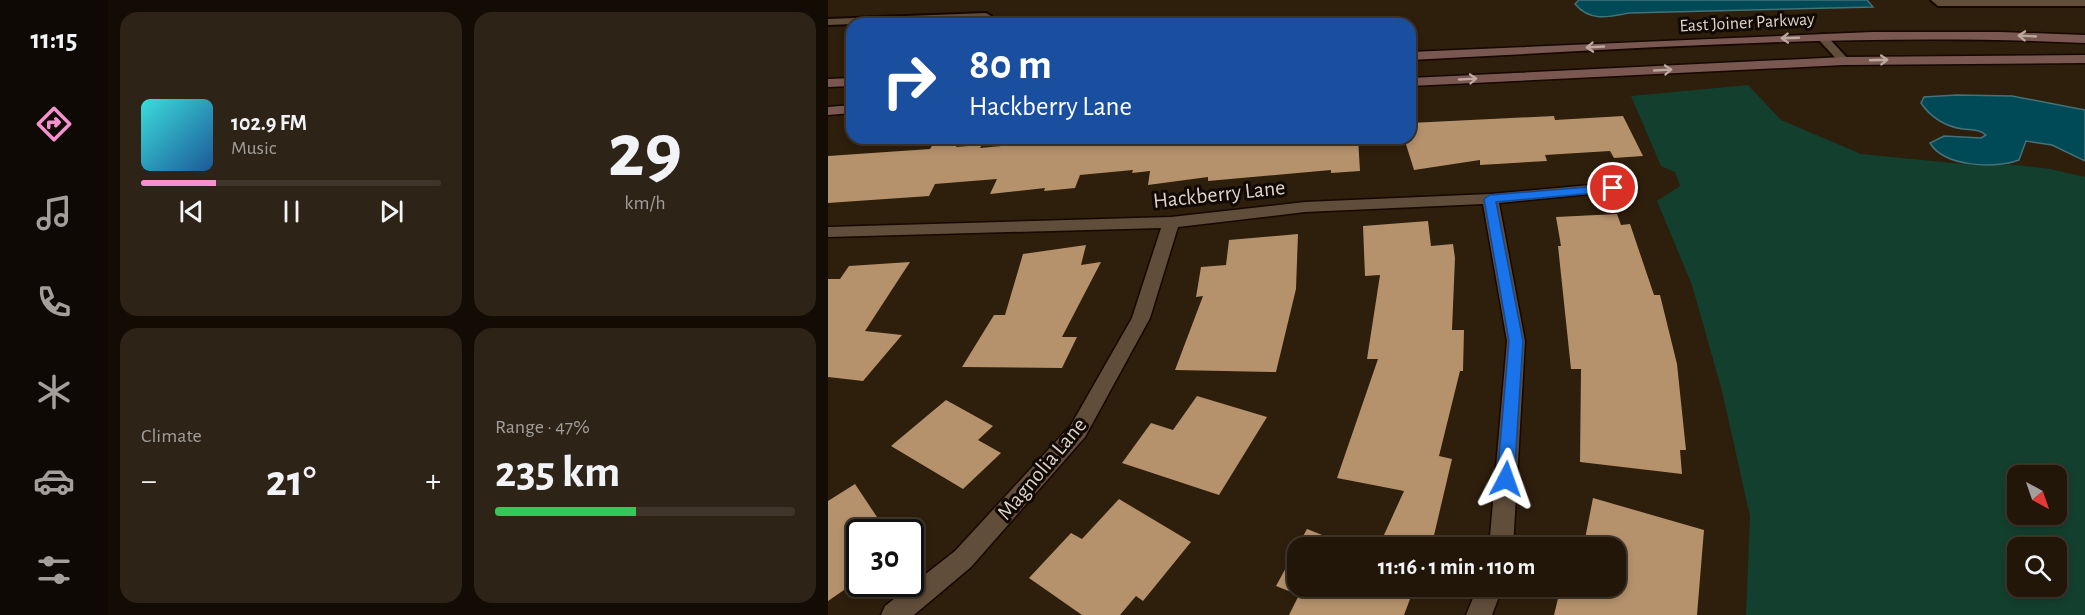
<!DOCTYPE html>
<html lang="en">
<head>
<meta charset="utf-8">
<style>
  body { margin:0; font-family:"Alegreya Sans",sans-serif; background:#2e2317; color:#f1f3f6; height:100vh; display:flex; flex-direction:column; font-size:22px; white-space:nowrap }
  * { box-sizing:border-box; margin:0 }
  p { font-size:20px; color:#a29f9c }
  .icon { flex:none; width:33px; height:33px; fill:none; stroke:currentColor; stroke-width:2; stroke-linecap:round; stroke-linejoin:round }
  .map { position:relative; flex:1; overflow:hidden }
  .details { display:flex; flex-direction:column; gap:12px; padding:12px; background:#130c05; width:720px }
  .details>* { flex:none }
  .top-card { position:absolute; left:18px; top:18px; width:570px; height:126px; border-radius:18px; box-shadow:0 3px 9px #0003,0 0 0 2px #3f352a; background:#1a4fa0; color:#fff; overflow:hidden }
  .needle { width:39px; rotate:140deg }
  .buttons { position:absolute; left:1179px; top:465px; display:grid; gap:12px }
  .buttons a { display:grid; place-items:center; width:60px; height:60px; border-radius:12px; background:#221609; box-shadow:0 3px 9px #0003,0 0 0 2px #3f352a; font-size:30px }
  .speed { position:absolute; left:18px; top:519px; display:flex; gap:12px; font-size:30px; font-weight:700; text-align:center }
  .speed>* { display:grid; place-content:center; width:78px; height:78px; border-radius:50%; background:#221609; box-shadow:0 3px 9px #0003,0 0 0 2px #3f352a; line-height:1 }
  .speed .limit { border:3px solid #111; border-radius:9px; background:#fff; color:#111 }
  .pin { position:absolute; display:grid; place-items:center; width:51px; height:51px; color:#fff; margin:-26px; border:3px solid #fff; border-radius:50%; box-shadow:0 2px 6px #0007 }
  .me { position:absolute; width:66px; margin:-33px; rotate:4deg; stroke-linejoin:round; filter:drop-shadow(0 0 4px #0008) }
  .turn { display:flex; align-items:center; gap:21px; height:126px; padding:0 24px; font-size:27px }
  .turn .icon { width:78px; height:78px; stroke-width:2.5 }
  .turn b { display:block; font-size:42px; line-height:51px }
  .big { font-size:45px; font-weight:700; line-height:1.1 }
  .details .widget { flex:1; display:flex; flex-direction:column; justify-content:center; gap:9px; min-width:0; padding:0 21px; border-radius:18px; background:#2e2317 }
  .details .dial { align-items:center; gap:0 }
  .dial b { font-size:78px; line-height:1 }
  .song { display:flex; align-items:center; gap:18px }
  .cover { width:72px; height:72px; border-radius:9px; background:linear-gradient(135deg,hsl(180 70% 55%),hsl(210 70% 35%)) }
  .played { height:6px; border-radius:3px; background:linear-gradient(90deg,#f790ce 25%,#3f352a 25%) }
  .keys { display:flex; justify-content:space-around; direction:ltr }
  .heat { display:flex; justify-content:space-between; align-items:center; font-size:33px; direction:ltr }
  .charge { height:9px; border-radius:4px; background:linear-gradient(90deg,#34c759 47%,#3f352a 0) }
  .details .tiles { flex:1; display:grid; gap:12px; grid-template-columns:repeat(2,1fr) }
  .trip { position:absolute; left:459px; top:537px; width:339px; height:60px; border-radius:18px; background:#221609; box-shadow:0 3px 9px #0003,0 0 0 2px #3f352a; font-weight:700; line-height:60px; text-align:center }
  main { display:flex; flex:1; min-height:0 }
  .dock { display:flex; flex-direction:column; width:108px; justify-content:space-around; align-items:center; background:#0e0904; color:#a29f9c }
  .dock .icon { width:42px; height:42px }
  .dock .selected { color:#f790ce }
  .dock b { font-size:27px; color:#f1f3f6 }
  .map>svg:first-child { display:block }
  .green { fill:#133f2e; fill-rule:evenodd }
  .water { fill:#004956; stroke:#437278; stroke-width:1.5 }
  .building { fill:#b5916c }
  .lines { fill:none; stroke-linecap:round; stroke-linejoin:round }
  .lane-casing { stroke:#160700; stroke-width:4 }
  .street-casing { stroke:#160700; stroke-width:3 }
  .secondary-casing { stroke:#160700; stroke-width:3 }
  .lane { fill:#604d3a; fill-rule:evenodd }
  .street { fill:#604d3a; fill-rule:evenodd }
  .secondary { fill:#7a5851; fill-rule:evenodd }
  .oneway { stroke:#bba89e }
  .route { fill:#1a73e8; stroke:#114b97; stroke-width:1.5 }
  .labels { text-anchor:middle; stroke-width:6; stroke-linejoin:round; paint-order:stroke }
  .far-street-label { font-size:18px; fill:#ded3c8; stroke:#110a04 }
  .street-label { font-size:22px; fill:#ded3c8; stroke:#110a04 }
</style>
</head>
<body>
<main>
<nav class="dock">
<b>11:15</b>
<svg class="icon selected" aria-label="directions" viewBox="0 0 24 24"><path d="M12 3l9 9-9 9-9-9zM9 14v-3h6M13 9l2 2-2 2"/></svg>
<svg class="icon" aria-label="music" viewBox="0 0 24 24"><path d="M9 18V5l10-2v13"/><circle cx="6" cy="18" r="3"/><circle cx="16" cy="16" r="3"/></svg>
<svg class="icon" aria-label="phone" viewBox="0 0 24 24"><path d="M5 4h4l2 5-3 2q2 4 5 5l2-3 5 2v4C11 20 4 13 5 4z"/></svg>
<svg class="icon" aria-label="climate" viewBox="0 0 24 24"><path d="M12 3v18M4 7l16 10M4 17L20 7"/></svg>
<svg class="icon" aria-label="car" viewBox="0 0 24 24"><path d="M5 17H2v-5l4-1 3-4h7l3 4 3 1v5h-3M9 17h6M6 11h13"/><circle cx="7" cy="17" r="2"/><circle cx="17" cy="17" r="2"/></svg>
<svg class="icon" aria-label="filters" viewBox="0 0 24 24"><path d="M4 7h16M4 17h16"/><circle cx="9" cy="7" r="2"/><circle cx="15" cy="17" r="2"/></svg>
</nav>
<section class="details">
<div class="tiles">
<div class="widget">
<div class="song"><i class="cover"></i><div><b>102.9 FM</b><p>Music</p></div></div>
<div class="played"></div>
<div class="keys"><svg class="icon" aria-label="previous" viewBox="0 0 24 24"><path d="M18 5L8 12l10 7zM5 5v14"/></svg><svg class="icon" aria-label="pause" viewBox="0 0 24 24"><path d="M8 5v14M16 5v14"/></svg><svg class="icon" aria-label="next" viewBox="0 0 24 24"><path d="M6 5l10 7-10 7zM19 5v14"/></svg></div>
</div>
<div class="widget dial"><b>29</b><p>km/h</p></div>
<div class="widget"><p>Climate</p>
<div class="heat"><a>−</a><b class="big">21°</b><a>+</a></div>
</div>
<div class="widget"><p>Range · 47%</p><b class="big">235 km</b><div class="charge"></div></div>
</div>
</section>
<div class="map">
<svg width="1257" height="615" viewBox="0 0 1257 615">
  <rect width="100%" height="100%" fill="#2e1e0c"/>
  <path class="green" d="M920,85L953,120L1033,154L1135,164L1189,165L1222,169L1257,177V615H918L922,516L894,391L864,285L829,201L852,186L847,172L833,166L803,96ZM1190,476H1228V514H1190ZM1190,548H1228V586H1190Z"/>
  <g class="water">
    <path d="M751,0H1039L1045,7L801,13C781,17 762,22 747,4Z"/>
    <path d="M1129,95L1184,96L1257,110V161L1224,145L1198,141L1191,160C1168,169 1116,167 1102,143L1116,136L1153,138L1158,135C1152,129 1143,130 1135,129C1118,127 1102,117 1093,103L1096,97Z"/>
  </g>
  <g class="building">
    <path d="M726,116L727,120L795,116L815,156L786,158L782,151L717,155L719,161L652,165V160L586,170L576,138H582V123Z"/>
    <path d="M109,138H132L128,147L154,145L152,148L216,142L215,144L283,139L281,143L321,138H530L532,171L503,173V170L380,181V177L320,185L322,171L304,173L305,170L252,175L247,188L216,191L217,188L162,194L169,179L107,184L101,196L0,203V156L102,149Z"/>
    <path d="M789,214L793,225L802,224L826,295H832L849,364L858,450H852L854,474L752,462L753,369H743L730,246H733L728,217Z"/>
    <path d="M600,221L603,246L625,244L627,258L624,330H636L635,371H632L611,456L624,459L603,548H550L576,491L509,478L550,359H539L552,275L537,276L535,226Z"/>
    <path d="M470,234L468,289L448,372L347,370L375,296L368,297L373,267L398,265L401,240Z"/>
    <path d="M258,245L253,265L273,262L234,337H249L234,368L134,367L166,315H177L195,254Z"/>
    <path d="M82,262L37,331L74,335L35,381L0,377V279H12L21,266Z"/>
    <path d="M369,396L439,417L391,495L294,463L323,423L345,430Z"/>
    <path d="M118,400L165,426L150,440L173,453L135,489L63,446Z"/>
    <path d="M27,484L59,532H32V549L20,557L32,579L0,601V501Z"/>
    <path d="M765,498L876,530L869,615H726L733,586H788V548H741L743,540L756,544Z"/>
    <path d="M291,499L363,542L315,601L308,596L292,615H254L201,578L243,533L254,539Z"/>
    <path d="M479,529L527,548H470V586H587L576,615H461L471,595L448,586Z"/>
  </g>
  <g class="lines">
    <g class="lane-casing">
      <g id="lane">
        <path d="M1103,0H1257V6H1110Z"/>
        <path d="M158,13L163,16L157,24H147L150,19L0,25V19Z"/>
        <path d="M994,34L998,35L1020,59V63H1012L990,39L989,37Z"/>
      </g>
    </g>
    <g class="street-casing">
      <g id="street">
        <path d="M785,183L793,188L790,191L671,203L697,341L685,548H661L679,341L655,204L477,212L350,227L322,318L257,437L143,567L86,615H53L57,606L127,551L243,425L304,318L333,228L0,237V227L343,217L477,202L662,194Z"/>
        <path d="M650,586H675L664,615H638Z"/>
      </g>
    </g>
    <g class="secondary-casing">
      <g id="secondary">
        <path d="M1044,32H1173L1257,35V43C1032,32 807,49 582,60V52Z"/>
        <path d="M1257,55V63L1016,65L582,86V78L1016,57Z"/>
        <path d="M24,78V86L0,87V79Z"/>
        <path d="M24,105V113L0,115V107Z"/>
      </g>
    </g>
    <use href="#lane" class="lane"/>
    <use href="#street" class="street"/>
    <use href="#secondary" class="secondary"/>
  </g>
  <defs><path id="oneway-shaft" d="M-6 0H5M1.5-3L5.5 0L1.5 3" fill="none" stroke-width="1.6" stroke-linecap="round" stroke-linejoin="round" transform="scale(1.5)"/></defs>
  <g class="oneway">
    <use href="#oneway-shaft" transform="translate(1199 36) rotate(-177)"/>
    <use href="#oneway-shaft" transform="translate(962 38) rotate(178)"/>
    <use href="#oneway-shaft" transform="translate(767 47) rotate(177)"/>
    <use href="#oneway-shaft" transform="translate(1051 60) rotate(-2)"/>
    <use href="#oneway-shaft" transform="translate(835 70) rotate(-3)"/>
    <use href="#oneway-shaft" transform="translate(640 79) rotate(-3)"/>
  </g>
  <path class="route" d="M785,185L789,186V191L668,202L695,341L686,479L683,484L678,486L672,484L669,479L681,341L656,199L662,195Z"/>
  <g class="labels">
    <g class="far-street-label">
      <text transform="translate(919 22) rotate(-3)" y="6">East Joiner Parkway</text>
    </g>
    <g class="street-label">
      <text transform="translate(391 193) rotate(-6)" y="8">Hackberry Lane</text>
      <text transform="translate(213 468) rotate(-50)" y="8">Magnolia Lane</text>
    </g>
  </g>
</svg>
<div class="buttons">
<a><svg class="needle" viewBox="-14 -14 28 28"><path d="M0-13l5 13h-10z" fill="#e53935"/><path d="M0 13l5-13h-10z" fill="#a29f9c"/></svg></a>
<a><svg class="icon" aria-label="search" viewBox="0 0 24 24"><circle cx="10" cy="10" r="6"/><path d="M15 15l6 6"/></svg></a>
</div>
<div class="speed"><div class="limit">30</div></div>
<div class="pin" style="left:785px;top:188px;background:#d93025"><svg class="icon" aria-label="arrive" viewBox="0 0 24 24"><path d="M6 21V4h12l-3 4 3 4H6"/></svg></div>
<svg class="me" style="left:678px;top:479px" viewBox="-20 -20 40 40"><path d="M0-17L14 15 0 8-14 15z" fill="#1a73e8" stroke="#fff" stroke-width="4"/></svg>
<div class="trip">11:16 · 1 min · 110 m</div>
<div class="top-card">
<div class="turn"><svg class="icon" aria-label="right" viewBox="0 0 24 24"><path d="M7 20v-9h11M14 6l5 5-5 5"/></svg><div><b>80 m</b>Hackberry Lane</div></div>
</div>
</div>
</main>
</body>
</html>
